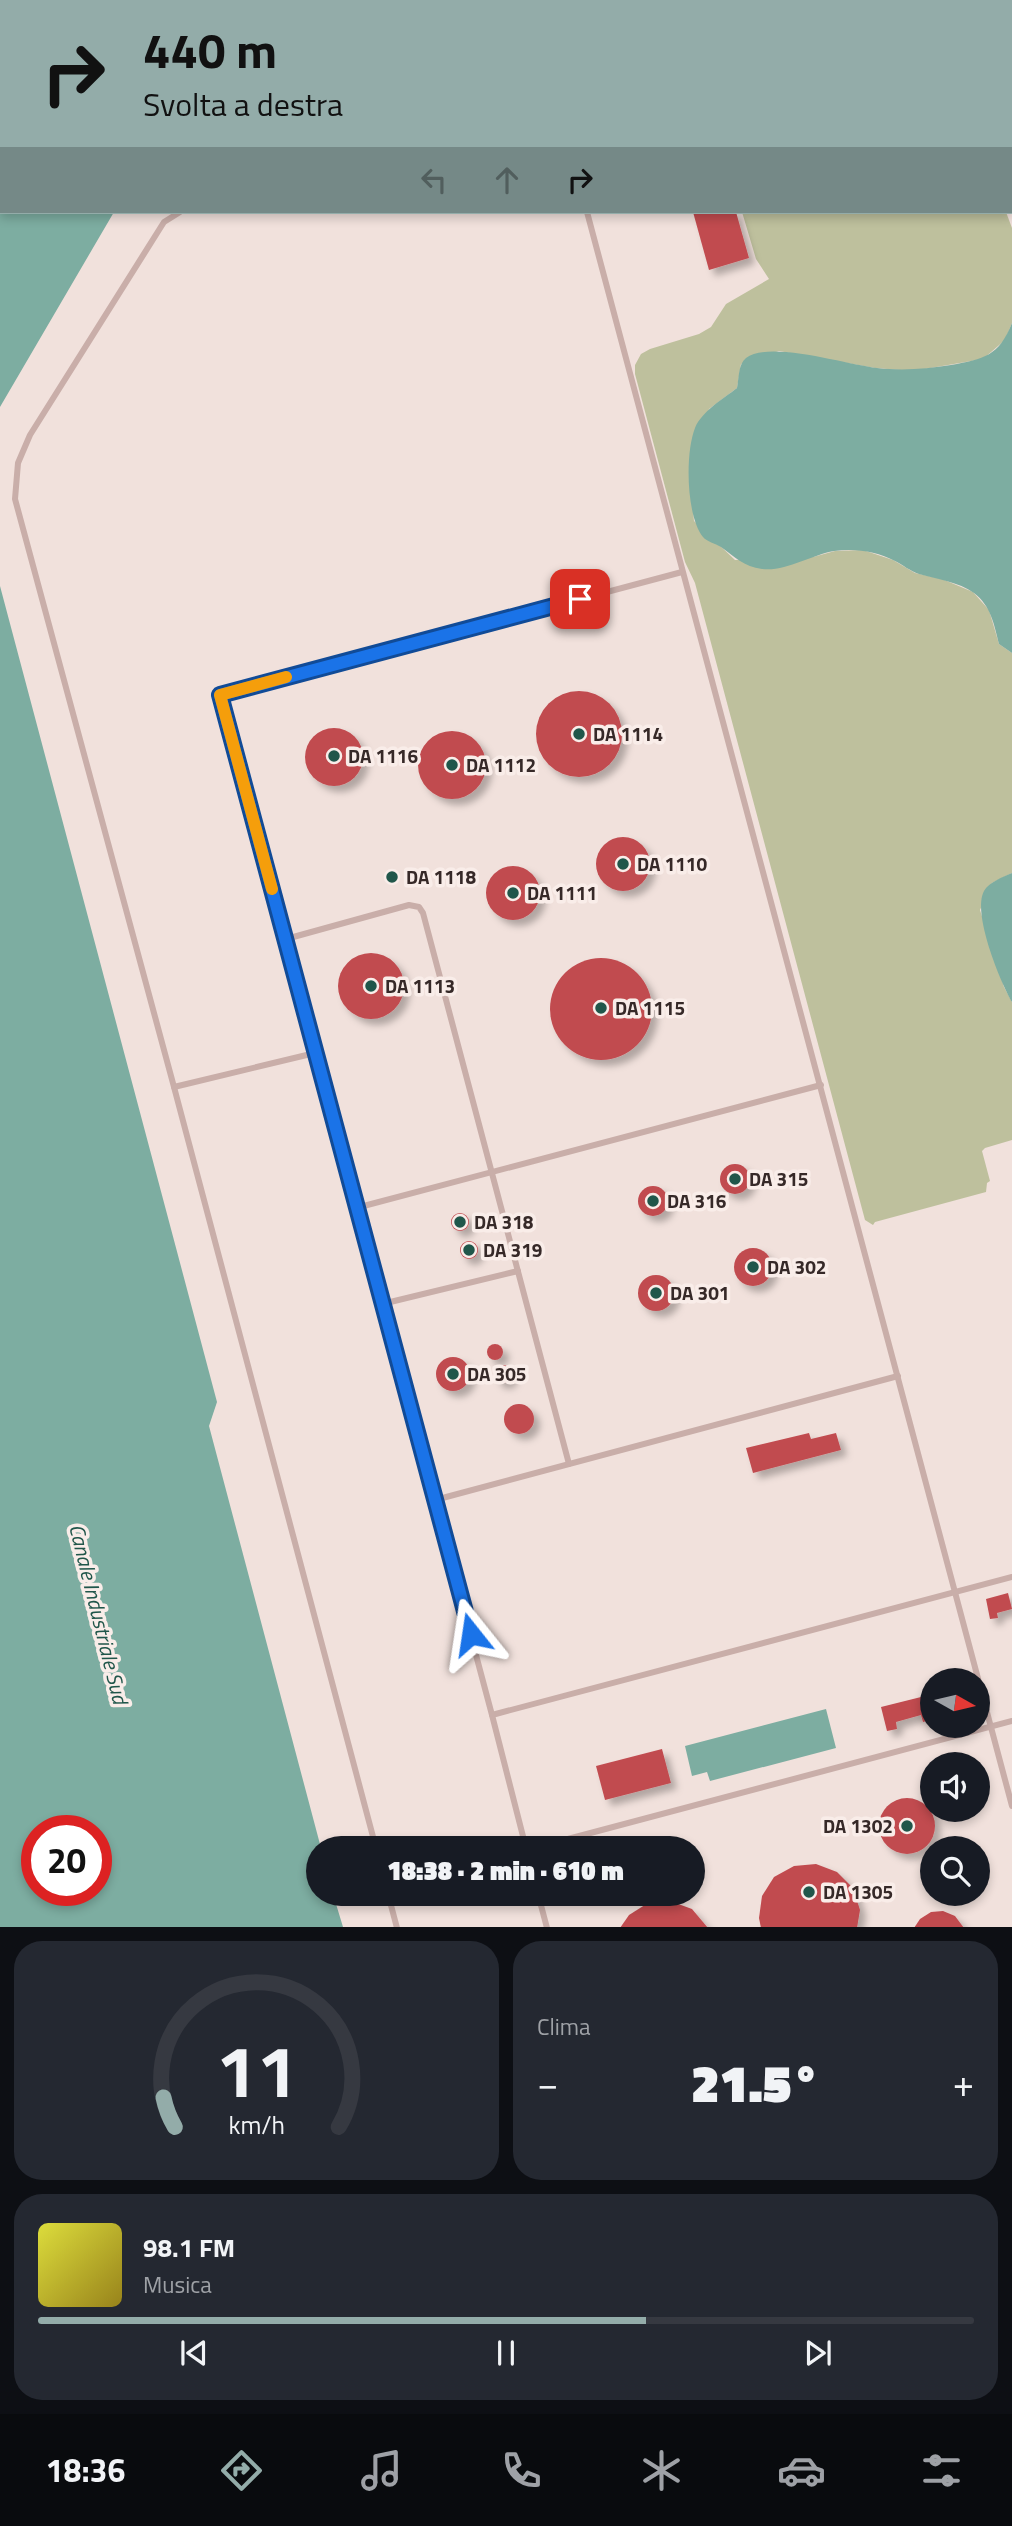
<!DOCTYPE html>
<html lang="it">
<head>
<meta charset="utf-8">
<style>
  body { margin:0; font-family:"Titillium Web",sans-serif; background:#242831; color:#f1f3f6; height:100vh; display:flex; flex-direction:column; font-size:26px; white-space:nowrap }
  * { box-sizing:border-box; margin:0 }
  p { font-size:23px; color:#9ea1a6 }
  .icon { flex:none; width:38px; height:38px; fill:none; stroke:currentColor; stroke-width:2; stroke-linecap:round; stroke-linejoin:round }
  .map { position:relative; height:1927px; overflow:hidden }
  .details { display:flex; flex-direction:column; gap:14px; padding:14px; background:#0d0f14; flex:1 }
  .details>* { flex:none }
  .guide { position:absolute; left:0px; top:0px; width:1013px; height:214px; box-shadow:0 4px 10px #0003; background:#93aca9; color:#111; overflow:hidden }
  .needle { width:46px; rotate:98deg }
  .buttons { position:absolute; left:920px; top:1668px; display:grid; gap:14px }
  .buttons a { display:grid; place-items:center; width:70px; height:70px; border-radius:50%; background:#171b24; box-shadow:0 4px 10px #0003; font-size:35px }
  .speed { position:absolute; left:21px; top:1815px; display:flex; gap:14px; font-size:35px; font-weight:700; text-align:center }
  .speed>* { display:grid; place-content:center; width:91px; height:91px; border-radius:50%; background:#171b24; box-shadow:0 4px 10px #0003; line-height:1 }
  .speed .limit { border:10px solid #d22; background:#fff; color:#111 }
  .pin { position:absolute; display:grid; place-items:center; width:60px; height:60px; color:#fff; margin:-30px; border-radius:14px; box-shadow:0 4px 10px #0006 }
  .me { position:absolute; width:77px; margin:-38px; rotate:345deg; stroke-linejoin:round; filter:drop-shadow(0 0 5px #0008) }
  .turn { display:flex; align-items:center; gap:24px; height:147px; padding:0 28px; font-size:32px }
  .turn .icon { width:91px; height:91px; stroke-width:2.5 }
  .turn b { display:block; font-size:49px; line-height:60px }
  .lanes { display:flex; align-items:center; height:66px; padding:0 28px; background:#0003; justify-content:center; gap:35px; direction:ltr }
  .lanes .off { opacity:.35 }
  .big { font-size:52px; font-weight:800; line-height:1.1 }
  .details .card { flex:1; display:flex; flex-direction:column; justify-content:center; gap:10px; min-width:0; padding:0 24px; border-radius:28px; background:#242831 }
  .details .dial { align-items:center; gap:0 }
  .dial svg { height:182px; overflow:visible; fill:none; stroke:#363941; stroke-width:7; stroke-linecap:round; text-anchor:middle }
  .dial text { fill:#f1f3f6; stroke:none }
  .song { display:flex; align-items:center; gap:21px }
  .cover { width:84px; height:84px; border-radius:10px; background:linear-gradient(135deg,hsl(60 70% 55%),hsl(50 70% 35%)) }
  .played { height:7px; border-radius:4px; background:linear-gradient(90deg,#93aca9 65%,#363941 65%) }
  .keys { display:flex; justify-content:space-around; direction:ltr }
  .heat { display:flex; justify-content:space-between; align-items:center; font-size:38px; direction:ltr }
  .details .tiles { flex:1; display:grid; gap:14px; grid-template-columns:1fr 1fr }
  .card:last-child { grid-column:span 2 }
  .trip { position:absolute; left:306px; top:1836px; width:399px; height:70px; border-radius:35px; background:#171b24; box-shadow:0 4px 10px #0003; font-weight:800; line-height:70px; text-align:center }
  .dock { display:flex; height:112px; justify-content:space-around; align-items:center; background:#090b0e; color:#9ea1a6 }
  .dock .icon { width:49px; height:49px }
  .dock .selected { color:#93aca9 }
  .dock b { font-size:32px; color:#f1f3f6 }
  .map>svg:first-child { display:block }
  .green { fill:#bec09d }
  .water { fill:#7dada1; fill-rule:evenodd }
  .building { fill:#c14b50; filter:url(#shadow) }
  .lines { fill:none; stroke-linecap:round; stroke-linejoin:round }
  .lane { stroke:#c9aea9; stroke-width:6 }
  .route-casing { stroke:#114b97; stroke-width:18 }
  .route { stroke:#1a73e8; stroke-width:12 }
  .slow { stroke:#f59e0b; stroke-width:12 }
  .poi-dot { fill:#20564a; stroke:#f9ede9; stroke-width:2.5 }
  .labels { text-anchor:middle; stroke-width:7; stroke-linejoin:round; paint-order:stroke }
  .poi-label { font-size:19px; font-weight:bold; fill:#362928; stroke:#f9ede9; text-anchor:start }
  .water-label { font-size:21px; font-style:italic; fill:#20564a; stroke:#f9ede9 }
</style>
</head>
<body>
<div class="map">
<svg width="1012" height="1928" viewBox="0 0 1012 1928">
  <defs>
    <filter id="shadow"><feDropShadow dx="6" dy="6" stdDeviation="3.5" flood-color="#0004"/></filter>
  </defs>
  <rect width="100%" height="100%" fill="#f1e1dc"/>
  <path class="green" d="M742,212H1006L1012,228V323L1005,340L983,359L913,371L875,368L779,351L741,364L737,388L709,409L689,472L694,521L735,560L813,557L835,551L863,550L893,560L915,573L942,579L973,592L989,610L999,644L1012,653V873L992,883L980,910L1004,987L1012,1002V1140L985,1148L982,1151L990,1181L987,1183L986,1192L875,1222L873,1225L865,1220L695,583L685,562L635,374V365L641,354L650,349L699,334L711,327L726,304L769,279L756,259Z"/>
  <g class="water">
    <path d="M0,0L121,2H2V212H114L0,407Z"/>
    <path d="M1012,323V653L999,644C994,624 991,606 974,593C959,582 936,579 919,574C910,571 903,565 895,561C877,551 854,548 834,551C811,555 785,572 762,569C744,567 734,556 721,547C715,543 707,542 703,537C686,516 685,453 695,428C702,411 723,399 737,388C739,379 738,364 746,358C769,340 848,365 877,368C902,371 926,369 951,365C984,359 999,356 1012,323Z"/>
    <path d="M0,586L217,1402L209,1426L321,1848H318V1894H333L343,1927H0ZM96,1830V1890H37V1830Z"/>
    <path d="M1012,873V1002C1000,981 972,913 984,891C989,882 1003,877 1012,873Z"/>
    <path d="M826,1709L836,1748L710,1781L707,1772L692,1776L685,1746Z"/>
  </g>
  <g class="building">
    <path d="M693,212H736L749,258L709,270Z"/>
    <circle cx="579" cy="734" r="43"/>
    <circle cx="334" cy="757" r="29"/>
    <circle cx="452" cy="765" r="34"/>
    <circle cx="623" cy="864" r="27"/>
    <circle cx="513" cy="893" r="27"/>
    <circle cx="371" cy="986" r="33"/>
    <circle cx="601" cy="1009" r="51"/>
    <circle cx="735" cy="1179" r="15"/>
    <circle cx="653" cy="1201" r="15"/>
    <circle cx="460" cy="1222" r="9"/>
    <circle cx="469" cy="1250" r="9"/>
    <circle cx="753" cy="1267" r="19"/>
    <circle cx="656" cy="1293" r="18"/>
    <circle cx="495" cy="1352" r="8"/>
    <circle cx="453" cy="1374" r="17"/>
    <circle cx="503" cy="1374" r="9"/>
    <circle cx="519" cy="1419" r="15"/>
    <path d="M809,1433L811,1439L836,1433L841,1450L753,1473L746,1448Z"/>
    <path d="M1008,1593L1012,1609L997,1613L998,1618L990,1619L986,1599Z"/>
    <path d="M925,1696L931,1720L923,1722L921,1715L896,1722L897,1729L887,1731L881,1707Z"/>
    <path d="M662,1749L671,1783L605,1800L596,1766Z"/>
    <circle cx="907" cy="1826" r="28"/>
    <path d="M816,1864L837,1872L853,1888L860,1910L857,1928H761L759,1918L762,1896L774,1877L794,1866Z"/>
    <path d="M670,1901L692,1909L708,1928H620L629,1915L648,1903Z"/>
    <path d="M943,1911L955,1916L964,1928H914L920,1919L931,1912Z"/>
  </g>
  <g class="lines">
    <g class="lane">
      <path d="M180,212L164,222L30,435L18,463L15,499L174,1087L376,1848"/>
      <path d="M587,212L1012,1806"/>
      <path d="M286,939L409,905L419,907L423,913L569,1464"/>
      <path d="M174,1087L315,1053"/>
      <path d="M356,1208L821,1085"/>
      <path d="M382,1304L518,1271"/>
      <path d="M435,1500L898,1376"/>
      <path d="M492,1715L1012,1577"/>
      <path d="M526,1848L492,1715L220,695L682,572"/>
      <path d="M534,1848L1012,1721"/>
      <path d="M388,1894L397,1928"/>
      <path d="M538,1894L547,1928"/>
    </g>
  </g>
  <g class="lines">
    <g class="route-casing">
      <path id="route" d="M471,1634L220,695L580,599"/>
    </g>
    <use href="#route" class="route"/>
    <path class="slow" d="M272,889L220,695L286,677"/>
  </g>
  <g class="poi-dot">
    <circle cx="579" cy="734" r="7"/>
    <circle cx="334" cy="756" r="7"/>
    <circle cx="452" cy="765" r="7"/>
    <circle cx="623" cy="864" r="7"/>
    <circle cx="392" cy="877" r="7"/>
    <circle cx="513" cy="893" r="7"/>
    <circle cx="371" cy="986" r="7"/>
    <circle cx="601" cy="1008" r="7"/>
    <circle cx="735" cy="1179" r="7"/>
    <circle cx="653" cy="1201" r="7"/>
    <circle cx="460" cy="1222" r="7"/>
    <circle cx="469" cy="1250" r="7"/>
    <circle cx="753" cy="1267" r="7"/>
    <circle cx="656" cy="1293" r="7"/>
    <circle cx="453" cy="1374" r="7"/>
    <circle cx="907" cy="1826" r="7"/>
    <circle cx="809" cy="1892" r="7"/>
  </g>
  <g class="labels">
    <g class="poi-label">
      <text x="593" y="741">DA 1114</text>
      <text x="348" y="763">DA 1116</text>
      <text x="466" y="772">DA 1112</text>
      <text x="637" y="871">DA 1110</text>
      <text x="406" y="884">DA 1118</text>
      <text x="527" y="900">DA 1111</text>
      <text x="385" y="993">DA 1113</text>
      <text x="615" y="1015">DA 1115</text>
      <text x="749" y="1186">DA 315</text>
      <text x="667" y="1208">DA 316</text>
      <text x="474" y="1229">DA 318</text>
      <text x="483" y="1257">DA 319</text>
      <text x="767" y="1274">DA 302</text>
      <text x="670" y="1300">DA 301</text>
      <text x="467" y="1381">DA 305</text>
      <text x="893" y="1833" text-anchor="end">DA 1302</text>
      <text x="823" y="1899">DA 1305</text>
    </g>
    <g class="water-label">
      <text transform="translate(98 1614) rotate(76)" y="7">Canale Industriale Sud</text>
    </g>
  </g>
</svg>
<div class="buttons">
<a><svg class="needle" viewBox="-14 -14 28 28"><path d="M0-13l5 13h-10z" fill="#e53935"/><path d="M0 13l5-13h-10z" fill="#9ea1a6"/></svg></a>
<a><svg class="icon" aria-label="sound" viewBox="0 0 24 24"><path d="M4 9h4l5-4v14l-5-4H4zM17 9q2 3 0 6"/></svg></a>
<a><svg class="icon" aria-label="search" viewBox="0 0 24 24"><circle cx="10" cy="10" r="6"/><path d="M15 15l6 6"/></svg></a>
</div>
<div class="speed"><div class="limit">20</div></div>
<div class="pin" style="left:580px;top:599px;background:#d93025"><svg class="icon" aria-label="arrive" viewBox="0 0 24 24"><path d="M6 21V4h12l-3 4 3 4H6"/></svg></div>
<svg class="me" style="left:471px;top:1634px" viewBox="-20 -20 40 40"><path d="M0-17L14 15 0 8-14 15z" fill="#1a73e8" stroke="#fff" stroke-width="4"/></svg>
<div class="trip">18:38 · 2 min · 610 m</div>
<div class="guide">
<div class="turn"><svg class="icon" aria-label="right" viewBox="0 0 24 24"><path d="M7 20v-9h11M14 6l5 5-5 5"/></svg><div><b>440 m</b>Svolta a destra</div></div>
<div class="lanes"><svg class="icon off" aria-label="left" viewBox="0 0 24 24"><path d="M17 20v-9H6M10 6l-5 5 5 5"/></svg><svg class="icon off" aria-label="ahead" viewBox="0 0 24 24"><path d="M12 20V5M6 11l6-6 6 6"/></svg><svg class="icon" aria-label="right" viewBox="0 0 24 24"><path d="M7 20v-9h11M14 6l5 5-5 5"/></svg></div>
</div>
</div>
<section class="details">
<div class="tiles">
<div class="card dial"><svg viewBox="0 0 100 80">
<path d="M14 69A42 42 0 1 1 86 69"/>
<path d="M14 69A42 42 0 0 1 9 56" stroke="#93aca9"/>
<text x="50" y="56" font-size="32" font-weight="700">11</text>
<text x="50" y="72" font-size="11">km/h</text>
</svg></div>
<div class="card"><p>Clima</p>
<div class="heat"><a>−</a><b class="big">21.5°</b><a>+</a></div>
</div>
<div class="card">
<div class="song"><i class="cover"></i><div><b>98.1 FM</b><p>Musica</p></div></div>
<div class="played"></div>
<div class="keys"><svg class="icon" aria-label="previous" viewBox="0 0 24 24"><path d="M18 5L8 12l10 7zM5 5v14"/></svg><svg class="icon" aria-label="pause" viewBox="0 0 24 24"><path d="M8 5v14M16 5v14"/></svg><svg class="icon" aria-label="next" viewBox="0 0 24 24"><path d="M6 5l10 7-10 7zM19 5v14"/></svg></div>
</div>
</div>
</section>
<nav class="dock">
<b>18:36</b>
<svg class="icon selected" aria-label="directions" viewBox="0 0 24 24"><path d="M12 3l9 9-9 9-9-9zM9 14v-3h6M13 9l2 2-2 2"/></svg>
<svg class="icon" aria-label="music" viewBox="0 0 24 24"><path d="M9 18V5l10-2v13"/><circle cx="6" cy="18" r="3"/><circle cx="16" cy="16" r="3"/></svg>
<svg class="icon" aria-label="phone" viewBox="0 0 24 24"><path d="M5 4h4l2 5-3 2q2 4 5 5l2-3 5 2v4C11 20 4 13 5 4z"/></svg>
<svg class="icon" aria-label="climate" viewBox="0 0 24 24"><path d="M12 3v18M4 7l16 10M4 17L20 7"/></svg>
<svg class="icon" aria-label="car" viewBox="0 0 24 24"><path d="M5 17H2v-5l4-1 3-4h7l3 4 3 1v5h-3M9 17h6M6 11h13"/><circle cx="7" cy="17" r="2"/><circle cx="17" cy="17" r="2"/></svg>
<svg class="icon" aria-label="filters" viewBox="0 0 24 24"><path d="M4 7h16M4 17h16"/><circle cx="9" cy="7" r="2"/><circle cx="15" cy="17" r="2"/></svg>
</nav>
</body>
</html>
